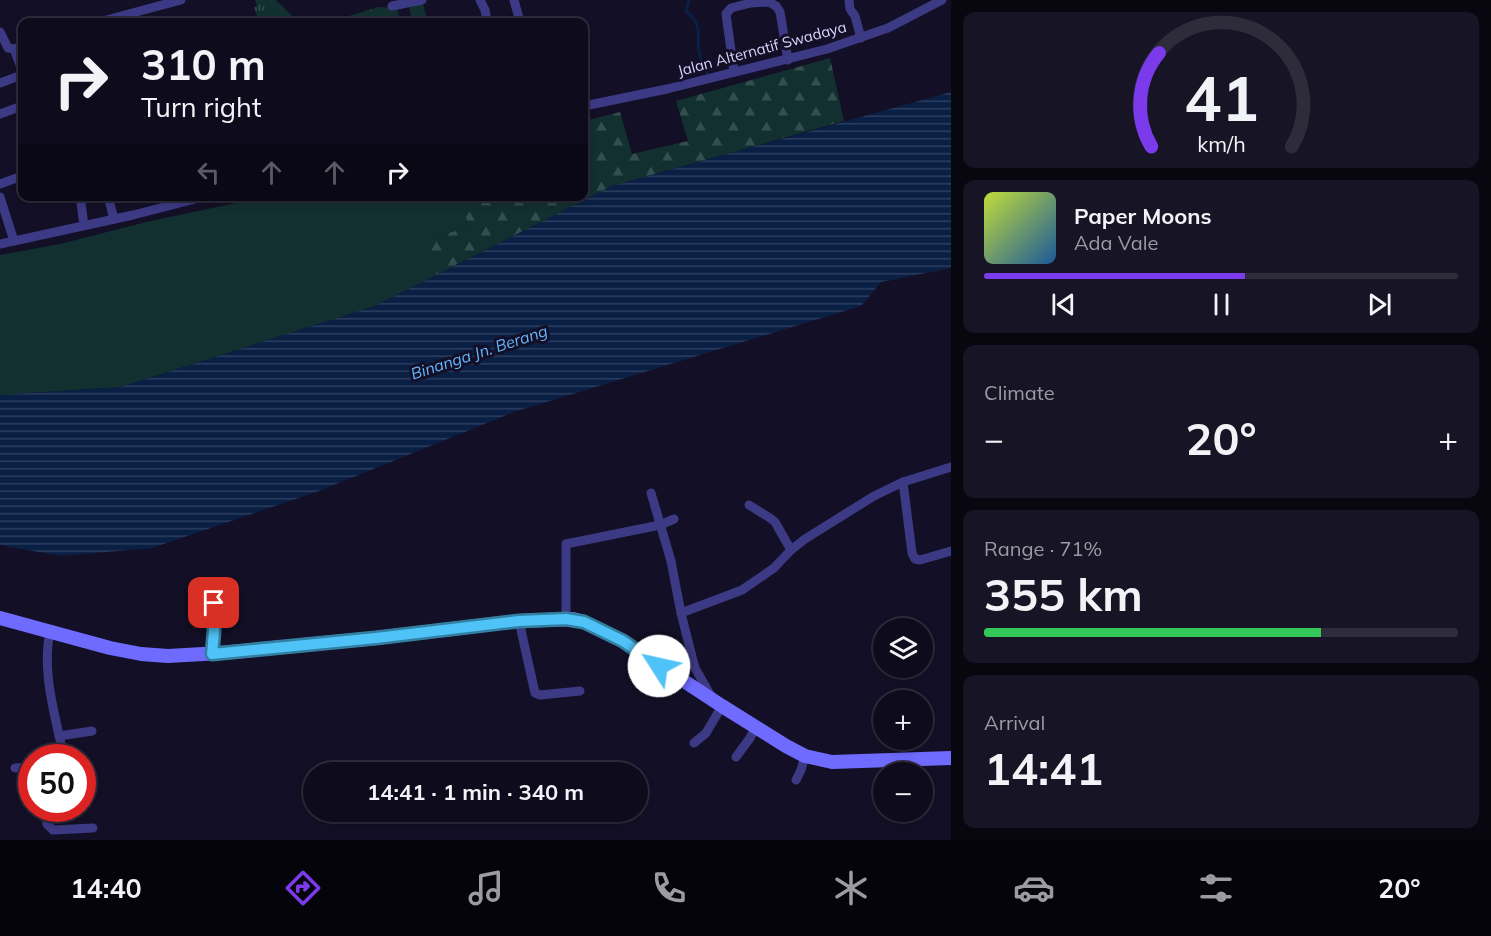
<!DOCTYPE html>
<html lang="en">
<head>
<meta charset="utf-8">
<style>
  body { margin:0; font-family:Mulish,sans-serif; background:#171425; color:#f1f3f6; height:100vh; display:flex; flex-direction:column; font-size:22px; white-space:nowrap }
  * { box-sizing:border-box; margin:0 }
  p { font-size:20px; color:#9b9ba3 }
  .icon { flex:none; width:33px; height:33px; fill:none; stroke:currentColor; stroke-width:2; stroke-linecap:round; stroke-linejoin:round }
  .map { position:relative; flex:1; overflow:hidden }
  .side { display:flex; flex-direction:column; gap:12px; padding:12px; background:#08060f; width:540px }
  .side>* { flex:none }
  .top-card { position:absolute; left:18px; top:18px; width:570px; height:183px; border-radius:12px; box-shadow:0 3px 9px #0003,0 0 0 2px #2e2b3b; background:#0e0b1c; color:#f1f3f6; overflow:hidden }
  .fabs { position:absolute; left:873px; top:618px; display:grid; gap:12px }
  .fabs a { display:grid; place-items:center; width:60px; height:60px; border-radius:50%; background:#0e0b1c; box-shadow:0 3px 9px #0003,0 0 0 2px #2e2b3b; font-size:30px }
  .speed { position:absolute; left:18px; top:744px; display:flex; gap:12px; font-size:30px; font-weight:700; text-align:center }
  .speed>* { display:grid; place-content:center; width:78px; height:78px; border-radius:50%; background:#0e0b1c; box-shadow:0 3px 9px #0003,0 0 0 2px #2e2b3b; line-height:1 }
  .speed .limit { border:9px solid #d22; background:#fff; color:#111 }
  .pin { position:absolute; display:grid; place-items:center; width:51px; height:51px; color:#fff; margin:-26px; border-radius:12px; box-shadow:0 3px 9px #0006 }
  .me { position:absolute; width:66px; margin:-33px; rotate:305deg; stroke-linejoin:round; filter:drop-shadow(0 0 4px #0008) }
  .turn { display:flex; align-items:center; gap:21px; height:126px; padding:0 24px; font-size:27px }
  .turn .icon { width:78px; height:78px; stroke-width:2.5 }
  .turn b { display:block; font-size:42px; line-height:51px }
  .lanes { display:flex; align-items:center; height:57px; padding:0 24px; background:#0003; justify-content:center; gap:30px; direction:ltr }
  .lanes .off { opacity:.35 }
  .big { font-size:45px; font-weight:700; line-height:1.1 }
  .side .widget { flex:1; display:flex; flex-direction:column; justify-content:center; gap:9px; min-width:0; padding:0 21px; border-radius:12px; background:#171425 }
  .side .dial { align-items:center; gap:0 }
  .dial svg { height:156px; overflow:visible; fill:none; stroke:#2e2b3b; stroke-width:7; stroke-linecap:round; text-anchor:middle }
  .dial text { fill:#f1f3f6; stroke:none }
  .song { display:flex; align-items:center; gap:18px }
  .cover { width:72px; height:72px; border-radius:9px; background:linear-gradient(135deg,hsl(70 70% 55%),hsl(210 70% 35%)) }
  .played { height:6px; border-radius:3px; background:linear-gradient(90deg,#7c3aed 55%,#2e2b3b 55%) }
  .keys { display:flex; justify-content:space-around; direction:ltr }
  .heat { display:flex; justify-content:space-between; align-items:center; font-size:33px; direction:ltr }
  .charge { height:9px; border-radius:4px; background:linear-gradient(90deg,#34c759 71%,#2e2b3b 0) }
  .trip { position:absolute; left:303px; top:762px; width:345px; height:60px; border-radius:30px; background:#0e0b1c; box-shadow:0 3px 9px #0003,0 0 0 2px #2e2b3b; font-weight:700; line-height:60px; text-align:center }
  .tab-bar { display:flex; height:96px; justify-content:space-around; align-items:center; background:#06040b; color:#9b9ba3 }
  .tab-bar .icon { width:42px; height:42px }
  .tab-bar .selected { color:#7c3aed }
  .tab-bar b { font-size:27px; color:#f1f3f6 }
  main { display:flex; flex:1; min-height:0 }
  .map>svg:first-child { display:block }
  .grass { fill:url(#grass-tufts) }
  .forest { fill:url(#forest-firs) }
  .garden { fill:#12302f }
  .water { fill:url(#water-rules) }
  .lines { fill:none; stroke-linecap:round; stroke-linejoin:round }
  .stream { stroke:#0a1f44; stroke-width:3 }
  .street { stroke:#3d3a85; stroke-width:9 }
  .secondary { stroke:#6f6bff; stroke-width:14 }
  .route-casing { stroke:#337fa1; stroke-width:15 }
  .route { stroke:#4fc3f7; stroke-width:10 }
  .labels { text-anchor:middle; stroke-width:6; stroke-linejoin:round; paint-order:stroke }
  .street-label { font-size:15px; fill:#d9d4ff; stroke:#130f26 }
  .water-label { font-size:16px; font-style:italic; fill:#62b6ff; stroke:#130f26 }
</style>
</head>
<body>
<main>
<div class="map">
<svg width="951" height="840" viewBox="0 0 951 840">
  <defs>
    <pattern id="grass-tufts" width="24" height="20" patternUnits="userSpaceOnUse" patternTransform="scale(1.5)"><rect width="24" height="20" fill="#12302f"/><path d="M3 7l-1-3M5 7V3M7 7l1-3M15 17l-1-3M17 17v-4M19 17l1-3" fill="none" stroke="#344d4e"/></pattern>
    <pattern id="forest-firs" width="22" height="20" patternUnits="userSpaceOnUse" patternTransform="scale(1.5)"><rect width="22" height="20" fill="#12302f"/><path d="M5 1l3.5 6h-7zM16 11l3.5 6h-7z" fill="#344d4e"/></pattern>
    <pattern id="water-rules" width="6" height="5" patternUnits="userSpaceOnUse" patternTransform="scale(1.5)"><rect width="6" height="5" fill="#0a1f44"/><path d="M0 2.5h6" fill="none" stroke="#2d3f60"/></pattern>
  </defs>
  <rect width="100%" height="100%" fill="#130f26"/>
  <g class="grass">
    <path d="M255,0H276L298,22H259L254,8L257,6Z"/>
    <path d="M423,4L427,19H431L432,22H412L409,6Z"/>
    <path d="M379,7L397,8L401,22H310L332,21Z"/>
  </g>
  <path class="forest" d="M830,58L844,121L612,186L436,275L427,238L467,228L464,197L584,196V121L620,112L632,154L688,141L676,101Z"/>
  <path class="garden" d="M264,197H464L467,228L428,238L436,275L375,306L121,387L0,395V255L60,244L146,222Z"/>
  <path class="water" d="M951,92V268L881,282L861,306L517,411L319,491L152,548L61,556L0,545V395L121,387L375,306L612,186Z"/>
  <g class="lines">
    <path class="stream" d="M689,0L686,11C706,28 694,36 700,56C702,63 705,69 708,75"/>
    <g class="street">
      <path d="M480,0L485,10L487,22"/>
      <path d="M514,0L520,22"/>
      <path d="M849,0L850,9L855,16L861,38"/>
      <path d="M392,6L422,0"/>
      <path d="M99,22L181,0"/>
      <path d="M0,32L8,48L14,49"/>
      <path d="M22,46L14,49L22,70"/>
      <path d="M734,72L726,14L731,8L751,3L769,2L776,6L780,12L788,60"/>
      <path d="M0,83L22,75"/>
      <path d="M584,106L667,89L827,49L888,28L942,0"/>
      <path d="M0,114L22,106"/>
      <path d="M0,184L22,176"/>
      <path d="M80,196L84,225"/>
      <path d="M108,196L114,219"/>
      <path d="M0,197L14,241"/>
      <path d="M0,244L133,215L207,196"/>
      <path d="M903,482L912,553L915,559L920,560L951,551"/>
      <path d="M651,493L671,561L681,613L691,653L695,668L711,696"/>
      <path d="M749,505L770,518L775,522L791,550"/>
      <path d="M681,613L742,590L774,568L791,550L805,539L874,496L903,482L951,467"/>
      <path d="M566,619V544L660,525L674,519"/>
      <path d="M519,621L535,693L540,695L580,691"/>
      <path d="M50,632C41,672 56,718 64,758"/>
      <path d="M212,654L214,632V603"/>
      <path d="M663,666C676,668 684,664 691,653"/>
      <path d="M59,736L92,731"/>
      <path d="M694,743L706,733L722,706"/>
      <path d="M736,757L750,738L756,727"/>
      <path d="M15,768L32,767"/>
      <path d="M796,780L801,770L805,756"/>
      <path d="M45,808L47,824L53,830L93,828"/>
    </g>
    <path class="secondary" d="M0,618L110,648L141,654L168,656L221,653L376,638L519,621L573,619L584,622L623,641L722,706L786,746L805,756L832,762L951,758"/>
  </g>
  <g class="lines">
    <g class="route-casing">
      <path id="route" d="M214,603V632L212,654L376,638L519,621L566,619L584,622L623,641L659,666"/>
    </g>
    <use href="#route" class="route"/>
  </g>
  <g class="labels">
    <g class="street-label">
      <text transform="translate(762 49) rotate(-15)" y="5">Jalan Alternatif Swadaya</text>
    </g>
    <g class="water-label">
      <text transform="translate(479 352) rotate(-18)" y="6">Binanga Jn. Berang</text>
    </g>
  </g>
</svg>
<div class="fabs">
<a><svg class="icon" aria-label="layers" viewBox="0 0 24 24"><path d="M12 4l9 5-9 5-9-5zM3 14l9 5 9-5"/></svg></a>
<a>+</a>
<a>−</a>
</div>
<div class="speed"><div class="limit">50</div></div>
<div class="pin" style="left:214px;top:603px;background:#d93025"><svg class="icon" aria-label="arrive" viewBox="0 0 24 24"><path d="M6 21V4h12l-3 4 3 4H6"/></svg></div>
<svg class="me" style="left:659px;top:666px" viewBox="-20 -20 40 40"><circle r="19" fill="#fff"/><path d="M0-13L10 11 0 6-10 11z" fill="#4fc3f7"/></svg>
<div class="trip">14:41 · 1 min · 340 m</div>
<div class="top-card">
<div class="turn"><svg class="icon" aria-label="right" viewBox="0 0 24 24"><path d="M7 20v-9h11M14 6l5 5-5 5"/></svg><div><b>310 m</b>Turn right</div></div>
<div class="lanes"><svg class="icon off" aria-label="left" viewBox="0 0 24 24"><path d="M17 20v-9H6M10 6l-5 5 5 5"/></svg><svg class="icon off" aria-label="ahead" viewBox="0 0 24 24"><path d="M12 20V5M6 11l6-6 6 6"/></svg><svg class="icon off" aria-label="ahead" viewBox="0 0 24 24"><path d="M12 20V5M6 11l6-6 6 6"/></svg><svg class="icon" aria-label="right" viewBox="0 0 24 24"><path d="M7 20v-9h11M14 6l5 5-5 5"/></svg></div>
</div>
</div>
<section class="side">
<div class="widget dial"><svg viewBox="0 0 100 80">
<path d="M14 69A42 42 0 1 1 86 69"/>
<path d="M14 69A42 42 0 0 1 18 21" stroke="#7c3aed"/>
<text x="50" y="56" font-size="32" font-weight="700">41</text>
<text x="50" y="72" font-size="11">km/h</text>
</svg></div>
<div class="widget">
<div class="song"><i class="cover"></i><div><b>Paper Moons</b><p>Ada Vale</p></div></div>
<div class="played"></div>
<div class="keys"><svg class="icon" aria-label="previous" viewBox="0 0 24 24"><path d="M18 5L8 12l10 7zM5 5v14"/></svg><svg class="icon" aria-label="pause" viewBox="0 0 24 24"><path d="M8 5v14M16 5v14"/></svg><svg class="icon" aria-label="next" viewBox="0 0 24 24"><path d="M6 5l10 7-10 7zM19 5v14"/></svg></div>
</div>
<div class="widget"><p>Climate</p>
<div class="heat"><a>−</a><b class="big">20°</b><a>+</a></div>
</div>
<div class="widget"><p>Range · 71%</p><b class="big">355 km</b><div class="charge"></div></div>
<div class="widget"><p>Arrival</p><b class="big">14:41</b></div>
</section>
</main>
<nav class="tab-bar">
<b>14:40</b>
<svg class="icon selected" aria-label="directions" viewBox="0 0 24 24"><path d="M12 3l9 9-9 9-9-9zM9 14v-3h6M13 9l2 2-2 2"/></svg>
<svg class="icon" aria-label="music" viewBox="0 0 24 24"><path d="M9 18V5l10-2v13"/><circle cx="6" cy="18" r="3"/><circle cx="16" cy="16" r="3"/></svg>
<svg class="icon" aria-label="phone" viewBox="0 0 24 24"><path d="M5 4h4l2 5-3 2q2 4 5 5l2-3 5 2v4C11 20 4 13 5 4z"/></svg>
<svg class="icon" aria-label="climate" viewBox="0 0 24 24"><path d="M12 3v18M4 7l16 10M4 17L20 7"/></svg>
<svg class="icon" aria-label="car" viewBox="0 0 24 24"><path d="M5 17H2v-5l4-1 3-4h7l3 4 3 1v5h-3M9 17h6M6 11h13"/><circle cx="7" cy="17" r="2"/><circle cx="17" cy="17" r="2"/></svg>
<svg class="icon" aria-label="filters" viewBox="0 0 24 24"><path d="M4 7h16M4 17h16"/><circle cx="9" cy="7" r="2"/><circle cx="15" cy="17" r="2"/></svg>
<b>20°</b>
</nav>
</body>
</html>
